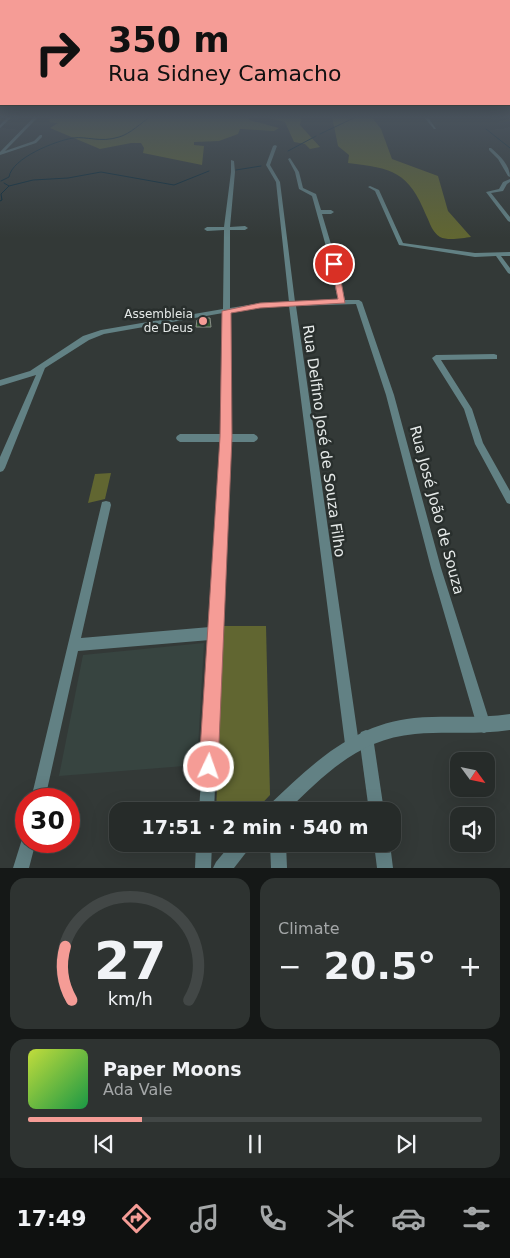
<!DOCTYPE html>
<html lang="en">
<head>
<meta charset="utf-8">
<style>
  body { margin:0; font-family:"DejaVu Sans",sans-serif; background:#2e3331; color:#f1f3f6; height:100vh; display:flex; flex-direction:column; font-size:19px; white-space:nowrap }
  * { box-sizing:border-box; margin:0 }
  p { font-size:16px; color:#a4a7a8 }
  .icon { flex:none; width:28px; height:28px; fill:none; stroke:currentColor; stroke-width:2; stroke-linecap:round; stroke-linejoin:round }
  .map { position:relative; height:868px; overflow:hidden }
  .side { display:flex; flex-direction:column; gap:10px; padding:10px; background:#151817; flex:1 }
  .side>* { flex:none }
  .top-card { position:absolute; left:0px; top:0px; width:510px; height:105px; box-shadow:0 5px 20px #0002,0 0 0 1px #424746; background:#f59c96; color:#111; overflow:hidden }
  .needle { width:32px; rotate:123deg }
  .tools { position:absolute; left:450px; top:752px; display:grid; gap:10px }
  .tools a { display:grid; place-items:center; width:45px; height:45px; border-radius:10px; background:#262b29; box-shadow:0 5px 20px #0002,0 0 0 1px #424746; font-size:25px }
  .speed { position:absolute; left:15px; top:788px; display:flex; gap:10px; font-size:25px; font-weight:700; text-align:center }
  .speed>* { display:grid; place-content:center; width:65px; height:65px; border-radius:50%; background:#262b29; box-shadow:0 5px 20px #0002,0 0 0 1px #424746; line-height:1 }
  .speed .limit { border:8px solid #d22; background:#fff; color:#111 }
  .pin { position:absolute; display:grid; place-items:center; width:42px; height:42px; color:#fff; margin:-21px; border:2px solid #fff; border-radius:50%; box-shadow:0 1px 5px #0007 }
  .me { position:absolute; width:55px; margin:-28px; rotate:3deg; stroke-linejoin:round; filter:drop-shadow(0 0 4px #0008) }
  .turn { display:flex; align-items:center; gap:18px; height:105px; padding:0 25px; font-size:22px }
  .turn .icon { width:65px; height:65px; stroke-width:2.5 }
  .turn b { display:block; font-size:35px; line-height:42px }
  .big { font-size:38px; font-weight:700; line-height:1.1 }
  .side .tile { flex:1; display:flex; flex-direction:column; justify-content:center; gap:8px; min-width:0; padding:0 18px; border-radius:15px; background:#2e3331 }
  .side .dial { align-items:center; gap:0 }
  .dial svg { height:130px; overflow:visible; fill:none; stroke:#424746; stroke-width:7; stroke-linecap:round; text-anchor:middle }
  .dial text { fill:#f1f3f6; stroke:none }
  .song { display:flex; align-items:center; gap:15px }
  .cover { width:60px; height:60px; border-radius:8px; background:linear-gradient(135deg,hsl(70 70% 55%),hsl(140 70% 35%)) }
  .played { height:5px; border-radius:2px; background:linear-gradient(90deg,#f59c96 25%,#424746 25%) }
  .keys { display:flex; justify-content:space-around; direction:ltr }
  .heat { display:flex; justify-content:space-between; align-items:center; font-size:28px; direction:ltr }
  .side .tiles { flex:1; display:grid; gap:10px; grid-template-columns:1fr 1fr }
  .tile:last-child { grid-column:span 2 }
  .trip { position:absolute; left:109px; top:802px; width:292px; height:50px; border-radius:15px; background:#262b29; box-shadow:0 5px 20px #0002,0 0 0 1px #424746; font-weight:700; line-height:50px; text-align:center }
  .dock { display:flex; height:80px; justify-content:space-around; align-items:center; background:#0f1110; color:#a4a7a8 }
  .dock .icon { width:35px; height:35px }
  .dock .current { color:#f59c96 }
  .dock b { font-size:22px; color:#f1f3f6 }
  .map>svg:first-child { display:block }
  .built { fill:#374440 }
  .green { fill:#616631 }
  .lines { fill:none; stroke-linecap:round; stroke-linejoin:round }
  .stream { stroke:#062837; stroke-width:1 }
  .building { fill:#345b32; stroke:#898e88 }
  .minor { fill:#628184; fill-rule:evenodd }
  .tertiary { fill:#628184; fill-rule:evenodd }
  .route { fill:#f59c96; stroke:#9f6562 }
  .poi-dot { fill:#f59c96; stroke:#292f2d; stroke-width:2 }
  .labels { text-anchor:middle; stroke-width:5; stroke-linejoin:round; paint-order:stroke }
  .far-poi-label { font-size:12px; fill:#e6eae9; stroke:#292f2d; text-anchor:end }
  .street-label { font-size:15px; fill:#e6eae9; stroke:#292f2d }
</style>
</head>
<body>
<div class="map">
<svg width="510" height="868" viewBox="0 0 510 868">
  <rect width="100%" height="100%" fill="#333937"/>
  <path class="built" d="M204,643L197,765L59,776L83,655Z"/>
  <g class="green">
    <path d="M51,116H249V120L279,128L274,131L240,129L238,134L219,141L194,142V145L204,146L202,165L143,153L144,148L141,143H131L100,149L50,128L58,123L49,122Z"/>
    <path d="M260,116H302L300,125L320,147L310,149L305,144L294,142L285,122Z"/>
    <path d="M332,116H371L381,129L392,159L438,176L448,211L471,237C463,238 448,241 440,237C432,232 430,223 426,215C409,172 392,168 348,163L349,155L338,146Z"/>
    <path d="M111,473L105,499L88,503L95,474Z"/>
    <path d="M224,626H266L270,795L255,811H216Z"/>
  </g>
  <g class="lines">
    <g class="stream">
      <path d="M486,129L510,148"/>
      <path d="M320,134L358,116"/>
      <path d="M288,151L316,136"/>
      <path d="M236,170L261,166"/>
      <path d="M1,181L9,177C12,158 55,141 73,138C87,136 100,143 119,137C130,134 141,123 151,116"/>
      <path d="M9,186L33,180L68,178L101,172L174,185L209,171"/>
      <path d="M0,201L2,200L1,194L9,186L4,183"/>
    </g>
  </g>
  <path class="building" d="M205,318H210L211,327H196L197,320Z"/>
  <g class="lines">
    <g class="minor">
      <path d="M9,116H13L0,128V125Z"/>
      <path d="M35,116H39L5,151L34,141L40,135H42V137L36,143L0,155V152Z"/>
      <path d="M423,116H427L436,129H434Z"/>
      <path d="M275,145L277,146L270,165L280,182L295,302L338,301L330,261L312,196L299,189L295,172L288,159L290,158L299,172L303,188L316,194L321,210H331L334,212L331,214H322L336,261L345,300H359L362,302L394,395L441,568L491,726L489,731L484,733L479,731L477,726L431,568L386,395L356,304L296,306L359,744L357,749L352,751L347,749L345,744L289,306L260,307L230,312V434H254L257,436L258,438L257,440L254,442H230L214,811H199L210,640L78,651L45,799H31L102,502L106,501L110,502L111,505L81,638L210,627L221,442H180L177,440L176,438L177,436L180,434H222L223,313L104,334L89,340L45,368L5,468L3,471L0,472V457L36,375L0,386V380L30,371L83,336L101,330L223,309L224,230L207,231L204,229L207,227H224L231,172V160L234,161L235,172L230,227L245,226L248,228L245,230H230V308L260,303L289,302L276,182L266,165L273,146Z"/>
      <path d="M489,148H491C500,156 510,165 510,177L508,176L498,159L489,150Z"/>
      <path d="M510,179V182L507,184L503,191L491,193L510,217V222L508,221L486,192L499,189L503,182Z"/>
      <path d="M370,186L379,190L403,243L475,253L510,252V256H501L510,268V274L508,273L496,256L475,257L399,245L375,191L368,187Z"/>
      <path d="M494,354L497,355V359L441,360L472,409L483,443L510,491V504L507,503L475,444L464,409L432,358L436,355Z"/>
      <path d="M366,730L371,732L373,737L384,811H369L359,737L361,732Z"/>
      <path d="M26,834V841H36L29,868H13L23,836Z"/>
      <path d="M196,844H212L211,868H195Z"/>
      <path d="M270,844H286L287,868H271Z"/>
      <path d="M374,844H390L393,868H377Z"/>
    </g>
    <g class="tertiary">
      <path d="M510,714V730C478,735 446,731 415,734C359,739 325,774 287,811H266L269,805C311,765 353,724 414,718C446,715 478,719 510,714Z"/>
      <path d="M231,844H251L248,850L234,868H213L216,862Z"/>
    </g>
  </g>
  <linearGradient id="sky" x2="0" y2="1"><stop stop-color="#1c1f1e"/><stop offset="0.49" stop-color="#4a545e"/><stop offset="1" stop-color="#4a545e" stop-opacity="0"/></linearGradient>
  <rect width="510" height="238" fill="url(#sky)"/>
  <path class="route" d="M334,262L338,264L345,303L260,308L231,313L232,437L218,767L215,773L209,776L202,773L199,767L220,437L222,311L260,303L338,299L331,264Z"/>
  <circle class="poi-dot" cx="203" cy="321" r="5"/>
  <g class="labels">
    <g class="far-poi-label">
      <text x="193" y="318">Assembleia<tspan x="193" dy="14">de Deus</tspan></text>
    </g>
    <g class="street-label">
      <text transform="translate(324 441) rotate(82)" y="5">Rua Delfino José de Souza Filho</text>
      <text transform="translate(437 510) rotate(75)" y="5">Rua José João de Souza</text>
    </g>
  </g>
</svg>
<div class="tools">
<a><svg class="needle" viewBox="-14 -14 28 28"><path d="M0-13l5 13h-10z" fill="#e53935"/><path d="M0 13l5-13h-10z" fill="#a4a7a8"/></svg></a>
<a><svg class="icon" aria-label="sound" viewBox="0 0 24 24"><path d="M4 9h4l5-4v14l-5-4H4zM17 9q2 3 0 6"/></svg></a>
</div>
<div class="speed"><div class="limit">30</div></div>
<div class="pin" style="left:334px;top:264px;background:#d93025"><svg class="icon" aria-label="arrive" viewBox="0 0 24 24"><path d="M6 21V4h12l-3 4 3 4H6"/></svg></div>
<svg class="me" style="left:209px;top:767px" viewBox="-20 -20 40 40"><circle r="17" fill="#f59c96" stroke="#fff" stroke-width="3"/><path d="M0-11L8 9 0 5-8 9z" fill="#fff"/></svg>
<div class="trip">17:51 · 2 min · 540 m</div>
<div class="top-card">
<div class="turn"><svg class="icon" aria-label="right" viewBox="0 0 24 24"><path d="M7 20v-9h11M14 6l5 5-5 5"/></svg><div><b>350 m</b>Rua Sidney Camacho</div></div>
</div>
</div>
<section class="side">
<div class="tiles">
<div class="tile dial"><svg viewBox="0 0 100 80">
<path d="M14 69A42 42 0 1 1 86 69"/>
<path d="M14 69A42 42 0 0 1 10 36" stroke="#f59c96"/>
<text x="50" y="56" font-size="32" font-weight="700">27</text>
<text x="50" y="72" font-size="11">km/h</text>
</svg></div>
<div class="tile"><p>Climate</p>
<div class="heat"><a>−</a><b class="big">20.5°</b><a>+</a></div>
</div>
<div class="tile">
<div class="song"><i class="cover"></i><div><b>Paper Moons</b><p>Ada Vale</p></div></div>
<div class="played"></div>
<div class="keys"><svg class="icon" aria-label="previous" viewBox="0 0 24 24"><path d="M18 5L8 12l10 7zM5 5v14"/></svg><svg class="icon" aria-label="pause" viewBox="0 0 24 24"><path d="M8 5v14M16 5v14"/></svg><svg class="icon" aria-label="next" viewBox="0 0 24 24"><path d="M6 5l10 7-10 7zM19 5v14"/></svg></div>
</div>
</div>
</section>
<nav class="dock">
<b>17:49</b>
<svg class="icon current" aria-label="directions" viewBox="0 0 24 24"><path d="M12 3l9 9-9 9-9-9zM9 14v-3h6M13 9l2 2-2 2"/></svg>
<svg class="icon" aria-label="music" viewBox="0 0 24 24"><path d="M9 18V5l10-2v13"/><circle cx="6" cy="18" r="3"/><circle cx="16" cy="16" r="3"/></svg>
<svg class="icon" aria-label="phone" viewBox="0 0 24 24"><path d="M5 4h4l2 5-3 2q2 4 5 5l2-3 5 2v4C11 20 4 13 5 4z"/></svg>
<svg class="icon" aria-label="climate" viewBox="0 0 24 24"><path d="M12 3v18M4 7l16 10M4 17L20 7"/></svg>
<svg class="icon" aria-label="car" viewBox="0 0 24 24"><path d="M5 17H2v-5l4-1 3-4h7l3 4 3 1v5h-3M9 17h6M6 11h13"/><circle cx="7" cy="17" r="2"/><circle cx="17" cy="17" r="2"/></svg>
<svg class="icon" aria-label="filters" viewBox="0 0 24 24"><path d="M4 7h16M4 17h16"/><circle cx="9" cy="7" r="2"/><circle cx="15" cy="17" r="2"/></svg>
</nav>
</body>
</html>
